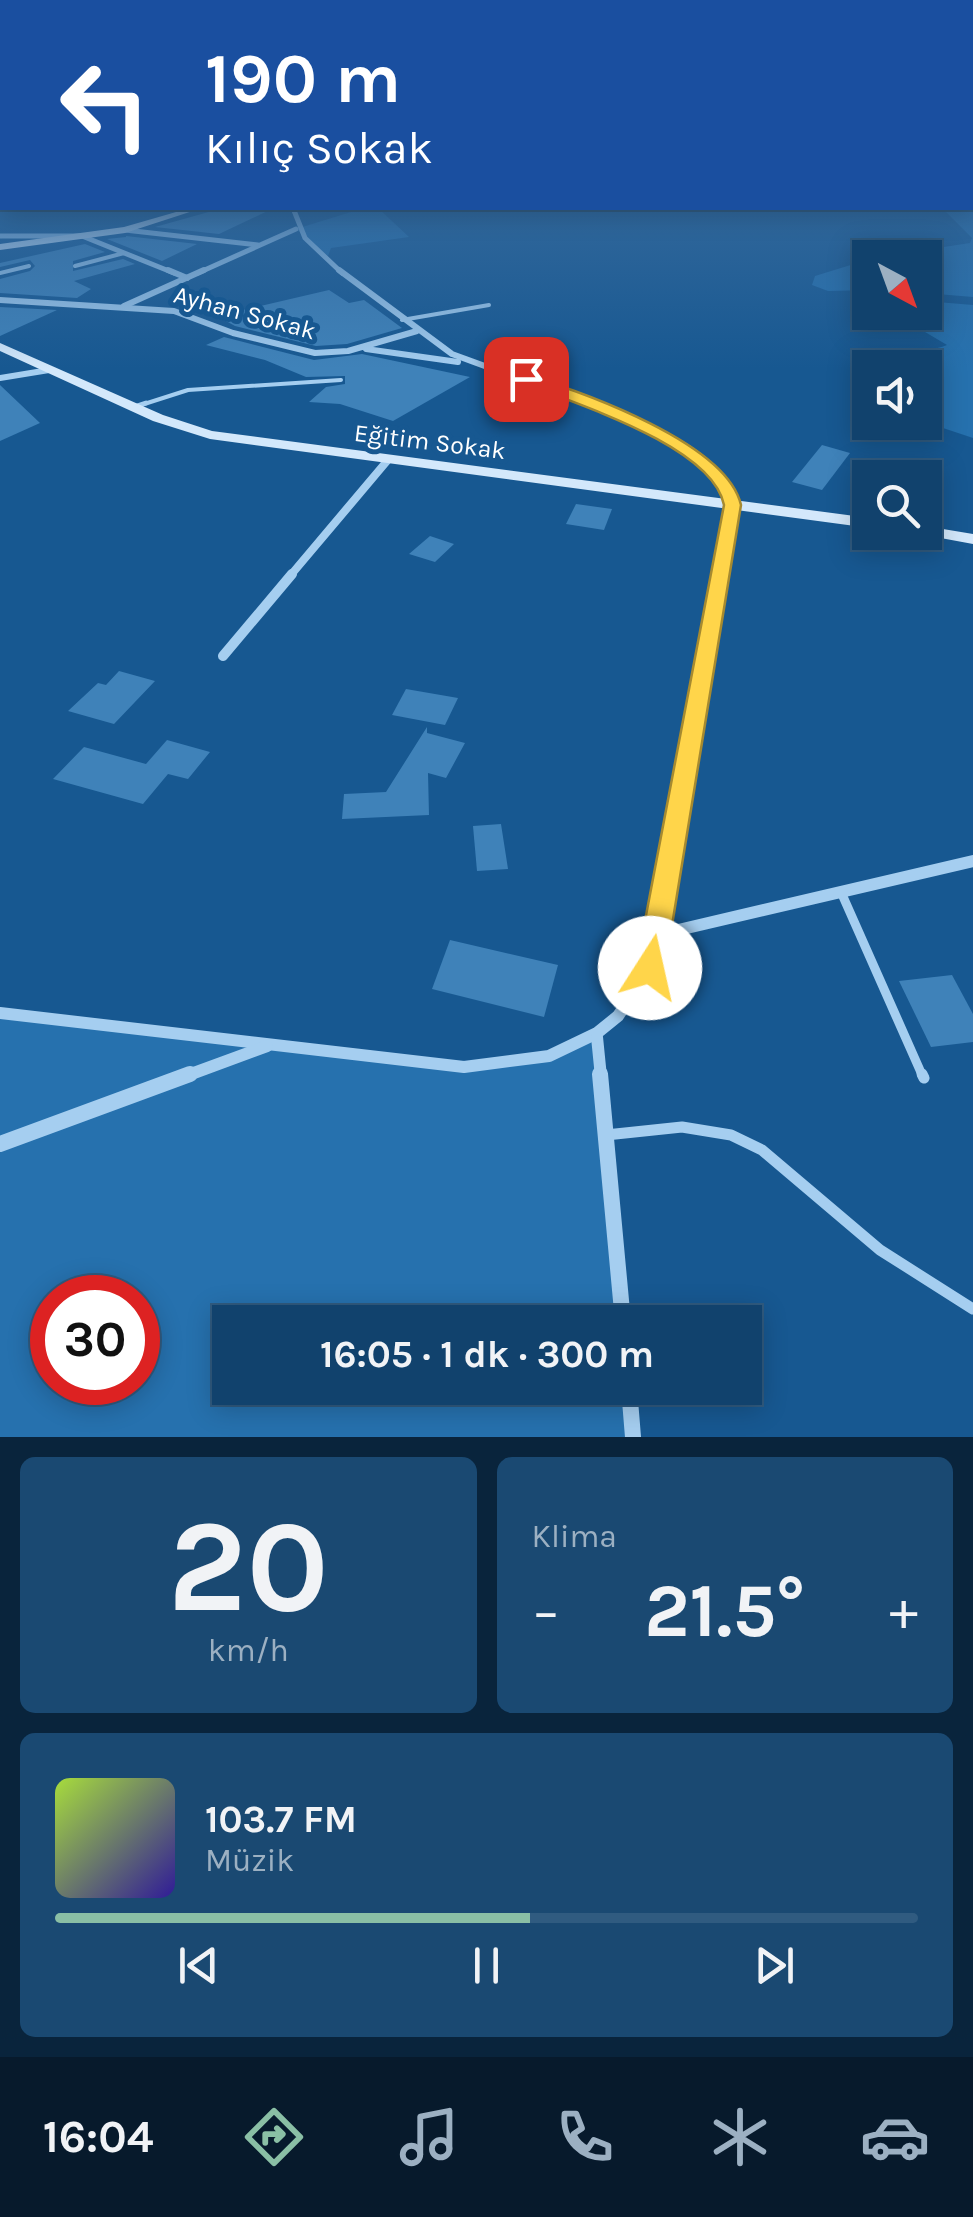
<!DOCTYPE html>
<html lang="tr">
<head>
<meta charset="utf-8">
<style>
  body { margin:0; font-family:Karla,sans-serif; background:#1a4972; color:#f1f3f6; height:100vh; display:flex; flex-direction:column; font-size:38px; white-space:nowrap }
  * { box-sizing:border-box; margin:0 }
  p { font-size:32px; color:#9cb0c2 }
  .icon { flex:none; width:55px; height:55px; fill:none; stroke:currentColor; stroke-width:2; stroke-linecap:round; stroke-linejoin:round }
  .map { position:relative; height:1437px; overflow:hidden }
  .sheet { display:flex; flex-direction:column; gap:20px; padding:20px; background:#09243c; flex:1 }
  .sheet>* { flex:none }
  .banner { position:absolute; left:0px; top:0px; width:975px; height:210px; box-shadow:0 5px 25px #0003,0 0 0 2px #305b80; background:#1a4fa0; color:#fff; overflow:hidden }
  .needle { width:65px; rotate:139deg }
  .tools { position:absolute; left:852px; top:240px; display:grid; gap:20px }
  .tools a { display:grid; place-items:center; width:90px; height:90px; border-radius:0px; background:#11426d; box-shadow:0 5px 25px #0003,0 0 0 2px #305b80; font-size:50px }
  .speed { position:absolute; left:30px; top:1275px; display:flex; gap:20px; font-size:50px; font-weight:700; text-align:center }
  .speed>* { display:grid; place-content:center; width:130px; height:130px; border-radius:50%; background:#11426d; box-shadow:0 5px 25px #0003,0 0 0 2px #305b80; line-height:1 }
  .speed .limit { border:15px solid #d22; background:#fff; color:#111 }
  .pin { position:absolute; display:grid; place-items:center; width:85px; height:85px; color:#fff; margin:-42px; border-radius:20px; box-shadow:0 5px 15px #0006 }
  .me { position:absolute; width:110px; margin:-55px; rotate:10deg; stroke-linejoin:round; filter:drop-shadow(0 0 8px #0008) }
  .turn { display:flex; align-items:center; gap:35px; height:210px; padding:0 40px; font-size:45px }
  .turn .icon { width:130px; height:130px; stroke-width:2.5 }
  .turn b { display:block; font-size:70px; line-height:85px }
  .big { font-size:75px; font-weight:700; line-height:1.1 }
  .sheet .card { flex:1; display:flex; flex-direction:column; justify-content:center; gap:15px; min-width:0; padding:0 35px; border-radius:15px; background:#1a4972 }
  .sheet .dial { align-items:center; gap:0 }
  .dial b { font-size:130px; line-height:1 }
  .song { display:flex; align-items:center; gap:30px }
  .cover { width:120px; height:120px; border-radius:15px; background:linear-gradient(135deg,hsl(80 70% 55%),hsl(250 70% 35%)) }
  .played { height:10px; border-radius:5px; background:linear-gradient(90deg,#8abfa5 55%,#305b80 55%) }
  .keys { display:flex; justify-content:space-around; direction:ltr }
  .heat { display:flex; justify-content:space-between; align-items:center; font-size:55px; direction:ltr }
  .sheet .tiles { flex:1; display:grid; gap:20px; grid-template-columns:1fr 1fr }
  .card:last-child { grid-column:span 2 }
  .trip { position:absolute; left:212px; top:1305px; width:550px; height:100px; border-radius:0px; background:#11426d; box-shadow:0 5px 25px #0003,0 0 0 2px #305b80; font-weight:700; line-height:100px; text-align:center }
  .tab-bar { display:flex; height:160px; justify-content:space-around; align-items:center; background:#071a2c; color:#9cb0c2 }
  .tab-bar .icon { width:70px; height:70px }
  .tab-bar .on { color:#8abfa5 }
  .tab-bar b { font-size:45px; color:#f1f3f6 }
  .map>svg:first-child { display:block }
  .green { fill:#2671ae; fill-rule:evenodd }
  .building { fill:#3f82b9 }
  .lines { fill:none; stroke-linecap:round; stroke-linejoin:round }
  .lane-far3 { stroke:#a5cef0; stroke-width:4 }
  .lane-far2 { stroke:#a5cef0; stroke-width:5 }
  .lane-far1 { stroke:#a5cef0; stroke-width:9 }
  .lane { stroke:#a5cef0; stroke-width:11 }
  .street-far5 { stroke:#a5cef0; stroke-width:5 }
  .street-far4 { stroke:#a5cef0; stroke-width:6 }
  .street-far3 { stroke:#a5cef0; stroke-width:8 }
  .street-far2 { stroke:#a5cef0; stroke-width:10 }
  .street-far1 { stroke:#a5cef0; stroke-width:12 }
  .street { stroke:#a5cef0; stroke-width:16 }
  .secondary { fill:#d3e8fb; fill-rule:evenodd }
  .route { fill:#ffd54a; stroke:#a68a30; stroke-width:2.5 }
  .labels { text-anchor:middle; stroke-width:10; stroke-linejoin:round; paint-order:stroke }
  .far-street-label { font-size:25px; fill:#fff; stroke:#175891 }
</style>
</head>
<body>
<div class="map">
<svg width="973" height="1437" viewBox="0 0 973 1437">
  <rect width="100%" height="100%" fill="#175891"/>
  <g class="green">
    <path d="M973,194V297L925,293V258L878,257L970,243L972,238L942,208H972Z"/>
    <path d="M364,208H378L409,237L331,248L328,256L296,229Z"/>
    <path d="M870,259V290L828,291L812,285L815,276Z"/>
    <path d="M925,301L973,305V438L925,422V368H870V382L863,368L869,356C895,348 922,355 947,345L893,313L925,312Z"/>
    <path d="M0,1013L464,1067C518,1068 547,1060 597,1037L623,1322H230V1388H629L633,1437H0ZM52,1298H138V1382H52Z"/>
  </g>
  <g class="building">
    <path d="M223,208H274L219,234L155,227Z"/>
    <path d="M126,237V236L197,244L162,261L107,239Z"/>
    <path d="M85,244L105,252L73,261V271L123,259L135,264L74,281L91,289L77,298L0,293V279L30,271L35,266L30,260L0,267V263Z"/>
    <path d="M329,290L349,303L364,300L402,328L347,344L316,346L235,326L217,316Z"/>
    <path d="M0,307L57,310L0,336Z"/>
    <path d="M224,337L314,360L362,354L470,377L393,421L340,404L309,402L326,387L345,384V376L306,377L265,360L206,345Z"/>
    <path d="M0,385L40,423L0,441Z"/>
    <path d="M822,445L850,453L822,490L792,482Z"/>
    <path d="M576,504L612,509L604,530L566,524Z"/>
    <path d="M430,536L454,544L435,562L409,554Z"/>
    <path d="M119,671L155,681L114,724L68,711L98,683L106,685Z"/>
    <path d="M406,689L458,698L445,725L392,715Z"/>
    <path d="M427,727V733L465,743L446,778L428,773L429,815L342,819L344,794L386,792Z"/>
    <path d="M167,740L210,752L188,779L168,774L143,804L53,779L84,747L146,764Z"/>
    <path d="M501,824L508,869L477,871L473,826Z"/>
    <path d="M450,940L558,965L544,1017L432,989Z"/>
    <path d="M952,975L973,1014V1042L931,1047L899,981Z"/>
  </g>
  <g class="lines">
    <g class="lane-far3">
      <path d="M75,266L124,253"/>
      <path d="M0,273L29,266"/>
      <path d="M402,320L489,305"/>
      <path d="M138,406L188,390L341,380"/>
    </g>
    <path class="lane-far2" d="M134,407L146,403"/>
    <path class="lane-far1" d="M841,892L923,1077"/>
    <g class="lane">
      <path d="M922,1074L924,1078"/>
      <path d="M606,1135L682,1127L731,1135L762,1150L880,1250L973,1309"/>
    </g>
    <g class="street-far5">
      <path d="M293,208L305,238L342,273"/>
      <path d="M125,230L258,245"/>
      <path d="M0,236H82L174,273"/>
      <path d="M198,273L296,229"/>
    </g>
    <g class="street-far4">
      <path d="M168,270L187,278"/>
      <path d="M339,270L452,354L594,406"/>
      <path d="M0,300L174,311L233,333L315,353L348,351L417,331"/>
      <path d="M124,306L204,270"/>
      <path d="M366,349L458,362"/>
      <path d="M0,378L49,370"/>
    </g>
    <g class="street-far3">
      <path d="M587,403C629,418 730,454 732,507C732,529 723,555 720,576"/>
      <path d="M290,576L387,461"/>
    </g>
    <g class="street-far2">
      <path d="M223,656L292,574"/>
      <path d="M681,795L720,574"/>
    </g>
    <g class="street-far1">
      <path d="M657,935L973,861"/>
      <path d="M0,1013L464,1067L549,1056L597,1033L618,1016L651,968L682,793"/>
      <path d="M597,1037L601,1077"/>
      <path d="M183,1077L267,1046"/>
    </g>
    <g class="street">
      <path d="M600,1074L623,1322"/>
      <path d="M0,1144L190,1074"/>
      <path d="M629,1388L633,1437"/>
    </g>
    <g class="secondary">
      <path d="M190,208H202L125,233L0,250V244L124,227Z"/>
      <path d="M0,343L163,415L212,431L870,518V528L210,439L153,421L0,351Z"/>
      <path d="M925,526L973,534V544L919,534L925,532Z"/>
    </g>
  </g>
  <linearGradient id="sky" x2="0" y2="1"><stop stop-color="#0d3050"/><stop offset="0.46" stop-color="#366a9d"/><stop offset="1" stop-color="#366a9d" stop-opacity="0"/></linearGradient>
  <rect width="973" height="369" fill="url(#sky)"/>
  <path class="route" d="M526,375C583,392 727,443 741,505L665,968L661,976L650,980L640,976L636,968L724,505C712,445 572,403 521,382Z"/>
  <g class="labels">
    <g class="far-street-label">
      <text transform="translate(245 312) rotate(15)" y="9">Ayhan Sokak</text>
      <text transform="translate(430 441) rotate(7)" y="9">Eğitim Sokak</text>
    </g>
  </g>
</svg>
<div class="tools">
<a><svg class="needle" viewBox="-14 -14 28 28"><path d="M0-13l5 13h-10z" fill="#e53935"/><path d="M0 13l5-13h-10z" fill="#9cb0c2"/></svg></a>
<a><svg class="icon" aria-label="sound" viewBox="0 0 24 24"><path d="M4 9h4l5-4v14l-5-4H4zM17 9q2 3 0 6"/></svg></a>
<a><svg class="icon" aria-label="search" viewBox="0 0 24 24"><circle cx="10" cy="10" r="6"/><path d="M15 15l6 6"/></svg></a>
</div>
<div class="speed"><div class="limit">30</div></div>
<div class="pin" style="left:526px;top:379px;background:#d93025"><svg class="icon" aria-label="arrive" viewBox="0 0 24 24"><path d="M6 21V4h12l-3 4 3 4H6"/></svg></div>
<svg class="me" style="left:650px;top:968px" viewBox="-20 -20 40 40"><circle r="19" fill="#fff"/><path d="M0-13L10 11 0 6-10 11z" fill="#ffd54a"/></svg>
<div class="trip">16:05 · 1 dk · 300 m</div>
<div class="banner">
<div class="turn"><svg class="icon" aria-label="left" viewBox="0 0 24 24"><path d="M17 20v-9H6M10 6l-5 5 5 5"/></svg><div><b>190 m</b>Kılıç Sokak</div></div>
</div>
</div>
<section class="sheet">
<div class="tiles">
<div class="card dial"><b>20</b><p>km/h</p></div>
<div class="card"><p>Klima</p>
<div class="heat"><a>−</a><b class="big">21.5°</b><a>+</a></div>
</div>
<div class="card">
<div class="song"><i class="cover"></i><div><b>103.7 FM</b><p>Müzik</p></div></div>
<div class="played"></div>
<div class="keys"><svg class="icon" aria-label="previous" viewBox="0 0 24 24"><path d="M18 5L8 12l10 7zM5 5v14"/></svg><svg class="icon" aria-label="pause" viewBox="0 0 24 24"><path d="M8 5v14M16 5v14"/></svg><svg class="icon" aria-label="next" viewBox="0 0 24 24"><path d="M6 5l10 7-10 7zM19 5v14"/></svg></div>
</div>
</div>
</section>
<nav class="tab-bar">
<b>16:04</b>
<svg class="icon on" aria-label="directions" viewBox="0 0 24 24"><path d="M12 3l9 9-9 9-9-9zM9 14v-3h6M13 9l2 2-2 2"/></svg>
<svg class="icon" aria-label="music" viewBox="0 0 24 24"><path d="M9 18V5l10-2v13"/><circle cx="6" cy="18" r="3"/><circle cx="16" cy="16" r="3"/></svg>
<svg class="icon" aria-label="phone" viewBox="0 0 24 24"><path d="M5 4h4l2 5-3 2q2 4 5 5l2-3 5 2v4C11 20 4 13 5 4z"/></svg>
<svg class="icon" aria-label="climate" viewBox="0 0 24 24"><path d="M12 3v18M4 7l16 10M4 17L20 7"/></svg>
<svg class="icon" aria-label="car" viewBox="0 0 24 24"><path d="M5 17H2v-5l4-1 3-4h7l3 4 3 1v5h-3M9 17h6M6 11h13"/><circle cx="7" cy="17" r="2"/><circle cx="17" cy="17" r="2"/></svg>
</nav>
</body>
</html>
